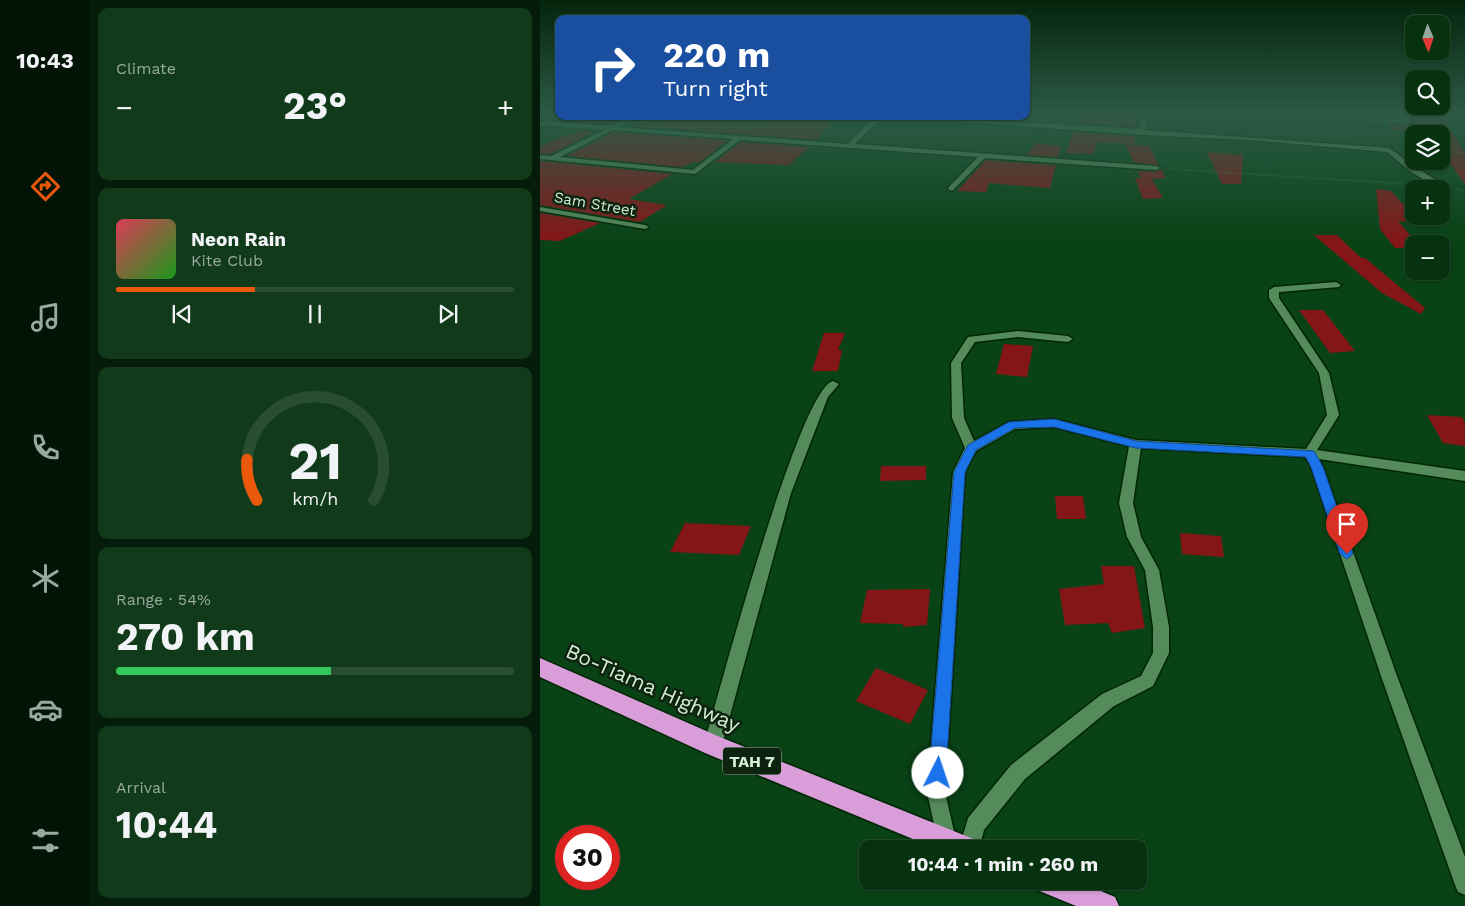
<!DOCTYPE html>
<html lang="en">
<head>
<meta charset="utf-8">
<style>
  body { margin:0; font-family:"Work Sans",sans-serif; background:#103a19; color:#f1f3f6; height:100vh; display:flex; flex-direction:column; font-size:19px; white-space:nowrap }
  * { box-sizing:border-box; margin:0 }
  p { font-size:16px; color:#98aa9f }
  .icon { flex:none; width:28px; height:28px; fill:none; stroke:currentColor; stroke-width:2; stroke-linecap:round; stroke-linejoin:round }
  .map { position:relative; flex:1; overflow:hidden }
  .side { display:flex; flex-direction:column; gap:8px; padding:8px; background:#041c09; width:450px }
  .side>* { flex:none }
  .hud { position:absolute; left:15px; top:15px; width:475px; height:105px; border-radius:10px; box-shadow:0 1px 4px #0004,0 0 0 1px #284d30; background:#1a4fa0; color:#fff; overflow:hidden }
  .needle { width:32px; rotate:178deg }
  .controls { position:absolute; left:865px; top:15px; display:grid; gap:10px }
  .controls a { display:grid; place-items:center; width:45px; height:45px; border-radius:10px; background:#073210; box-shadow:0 1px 4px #0004,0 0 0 1px #284d30; font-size:25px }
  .speed { position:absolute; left:15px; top:825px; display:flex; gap:10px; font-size:25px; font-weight:700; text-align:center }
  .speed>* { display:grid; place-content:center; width:65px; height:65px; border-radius:50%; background:#073210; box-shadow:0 1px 4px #0004,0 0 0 1px #284d30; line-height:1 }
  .speed .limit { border:8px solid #d22; background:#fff; color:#111 }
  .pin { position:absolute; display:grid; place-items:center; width:42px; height:42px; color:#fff; margin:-51px -21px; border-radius:50% 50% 50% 0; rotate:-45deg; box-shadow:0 0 5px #0007 }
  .pin .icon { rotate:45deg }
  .me { position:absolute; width:55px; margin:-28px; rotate:4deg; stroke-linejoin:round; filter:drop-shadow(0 0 4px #0008) }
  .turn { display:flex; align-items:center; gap:18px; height:105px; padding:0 25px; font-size:22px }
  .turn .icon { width:65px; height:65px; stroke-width:2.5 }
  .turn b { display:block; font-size:35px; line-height:42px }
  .big { font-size:38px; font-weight:700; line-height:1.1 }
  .side .widget { flex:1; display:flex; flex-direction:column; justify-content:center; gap:8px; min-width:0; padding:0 18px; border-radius:10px; background:#103a19 }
  .side .dial { align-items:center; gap:0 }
  .dial svg { height:130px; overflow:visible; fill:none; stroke:#284d30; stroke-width:7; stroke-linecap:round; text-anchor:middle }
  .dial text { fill:#f1f3f6; stroke:none }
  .song { display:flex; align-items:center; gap:15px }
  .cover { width:60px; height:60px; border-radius:8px; background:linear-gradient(135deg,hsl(350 70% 55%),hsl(120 70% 35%)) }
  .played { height:5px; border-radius:2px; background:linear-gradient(90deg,#ea580c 35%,#284d30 35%) }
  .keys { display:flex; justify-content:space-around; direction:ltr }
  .heat { display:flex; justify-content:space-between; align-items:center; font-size:28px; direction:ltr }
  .charge { height:8px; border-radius:4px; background:linear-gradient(90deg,#34c759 54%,#284d30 0) }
  .trip { position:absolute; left:319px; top:840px; width:288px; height:50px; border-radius:10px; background:#073210; box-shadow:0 1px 4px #0004,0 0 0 1px #284d30; font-weight:700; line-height:50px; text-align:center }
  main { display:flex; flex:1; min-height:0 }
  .dock { display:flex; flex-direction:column; width:90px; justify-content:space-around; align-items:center; background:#031406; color:#98aa9f }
  .dock .icon { width:35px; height:35px }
  .dock .on { color:#ea580c }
  .dock b { font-size:22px; color:#f1f3f6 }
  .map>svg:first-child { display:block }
  .building { fill:#841617 }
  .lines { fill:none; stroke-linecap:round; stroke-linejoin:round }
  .minor-casing { stroke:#002605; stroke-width:3 }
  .highway-casing { stroke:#002605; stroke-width:3 }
  .path { stroke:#608d68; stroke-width:2; stroke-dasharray:0.5 2; stroke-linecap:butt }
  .minor { fill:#558a5a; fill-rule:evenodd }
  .highway { fill:#d99dd9; fill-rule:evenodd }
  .route { fill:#1a73e8; stroke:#114b97 }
  .labels { text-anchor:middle; stroke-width:5; stroke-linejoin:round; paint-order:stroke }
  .far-street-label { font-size:15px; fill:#d1edd3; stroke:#0d2310 }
  .shield { fill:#0d2310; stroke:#96b098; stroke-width:1 }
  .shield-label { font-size:16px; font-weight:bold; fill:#d1edd3 }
  .near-street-label { font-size:21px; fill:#d1edd3; stroke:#0d2310 }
</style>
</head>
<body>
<main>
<nav class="dock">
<b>10:43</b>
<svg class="icon on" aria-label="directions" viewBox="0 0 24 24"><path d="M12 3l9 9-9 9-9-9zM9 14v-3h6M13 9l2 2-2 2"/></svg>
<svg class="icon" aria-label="music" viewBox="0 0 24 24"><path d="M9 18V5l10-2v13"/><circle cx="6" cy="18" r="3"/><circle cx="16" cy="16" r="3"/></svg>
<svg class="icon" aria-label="phone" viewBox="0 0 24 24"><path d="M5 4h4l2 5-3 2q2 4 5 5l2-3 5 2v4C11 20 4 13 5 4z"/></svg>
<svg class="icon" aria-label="climate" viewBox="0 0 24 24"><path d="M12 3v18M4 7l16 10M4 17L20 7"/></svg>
<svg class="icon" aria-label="car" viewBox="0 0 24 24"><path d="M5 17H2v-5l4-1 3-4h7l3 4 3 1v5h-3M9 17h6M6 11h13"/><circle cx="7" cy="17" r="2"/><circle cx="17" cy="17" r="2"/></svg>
<svg class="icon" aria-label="filters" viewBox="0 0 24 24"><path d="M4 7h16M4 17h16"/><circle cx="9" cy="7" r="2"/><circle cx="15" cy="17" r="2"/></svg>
</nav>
<section class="side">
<div class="widget"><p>Climate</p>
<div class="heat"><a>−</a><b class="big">23°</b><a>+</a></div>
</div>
<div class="widget">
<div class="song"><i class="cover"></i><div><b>Neon Rain</b><p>Kite Club</p></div></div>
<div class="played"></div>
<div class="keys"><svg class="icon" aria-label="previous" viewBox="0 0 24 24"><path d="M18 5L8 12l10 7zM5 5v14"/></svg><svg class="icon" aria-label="pause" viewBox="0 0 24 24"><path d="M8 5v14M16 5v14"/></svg><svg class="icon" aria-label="next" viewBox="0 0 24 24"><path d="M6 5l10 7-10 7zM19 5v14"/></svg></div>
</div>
<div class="widget dial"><svg viewBox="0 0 100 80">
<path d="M14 69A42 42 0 1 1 86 69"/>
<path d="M14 69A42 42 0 0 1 8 44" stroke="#ea580c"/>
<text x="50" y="56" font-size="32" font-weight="700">21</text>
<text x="50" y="72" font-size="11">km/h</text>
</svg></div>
<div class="widget"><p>Range · 54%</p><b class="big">270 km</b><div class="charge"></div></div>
<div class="widget"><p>Arrival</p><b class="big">10:44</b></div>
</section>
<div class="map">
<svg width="925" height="906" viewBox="0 0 925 906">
  <rect width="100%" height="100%" fill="#094215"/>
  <g class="building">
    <path d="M538,114H597L596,127L535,123Z"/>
    <path d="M839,114H899L907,123L925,154V184L912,166L903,165L901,161V134L852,130L847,124L868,125L873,120L868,117L840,116Z"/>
    <path d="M14,116H66L83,118L71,124L14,120Z"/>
    <path d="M107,116H180L173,121L228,122L235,116H298L276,140L93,126Z"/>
    <path d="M14,128L57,131L11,154L0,153V148L10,141L41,131Z"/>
    <path d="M73,132L188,140L160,162H152L143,167L27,156Z"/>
    <path d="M533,132L595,136V144L558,142L553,154L526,153Z"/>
    <path d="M201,142L269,147L249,165L175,162Z"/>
    <path d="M495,143L521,146L518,157L487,155Z"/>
    <path d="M585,144L609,146L619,166L594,162Z"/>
    <path d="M667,152L703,155L701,184H682Z"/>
    <path d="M446,160L482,163L516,165L510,188L449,183L446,192L417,191Z"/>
    <path d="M0,161L132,174L89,199L127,205L100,222L0,205Z"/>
    <path d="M621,169L626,178L612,179L623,198L603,199L595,178H601L597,171L616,172Z"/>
    <path d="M836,189L851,191L880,223L858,221L878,244H874V248H855L840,229Z"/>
    <path d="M0,213L60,223L20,241L0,240Z"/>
    <path d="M774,235H797L821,258H825L885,308L881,314L842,293Z"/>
    <path d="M759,310H783L815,351L790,353Z"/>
    <path d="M284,333H305L298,350H302L298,371H272Z"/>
    <path d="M464,344L493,346L487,377L456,374Z"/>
    <path d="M887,415L922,417L925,423V446L903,443Z"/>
    <path d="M341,466H386V480L340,481Z"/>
    <path d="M515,496H543L546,519H517Z"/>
    <path d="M145,523L211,526L199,555L130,552Z"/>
    <path d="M640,533L681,536L684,557L642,554Z"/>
    <path d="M561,566H594L605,628L572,633L568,623L525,625L519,589L564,584Z"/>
    <path d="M390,589L387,625L363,627V624L320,623L327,590Z"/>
    <path d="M336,668L388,690L370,724L316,701Z"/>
  </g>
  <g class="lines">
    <g class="minor-casing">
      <g id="minor">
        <path d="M602,114H608L606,130L849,148L877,168L907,187L900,189L871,172L847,152L709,140L602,135L343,116H380L599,129Z"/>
        <path d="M703,114L868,119L871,121L868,123Z"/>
        <path d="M91,116H99L79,127L308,144L336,116H343L315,144L616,166L620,168L616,170L445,158L412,191L408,189L409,187L438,157L200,140L155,174L0,159V155L11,156L64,130L0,125V121L71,126ZM73,130L193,139L153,170L20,157Z"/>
        <path d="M0,207L105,225L109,227L105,229L0,211Z"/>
        <path d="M796,282L801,285L799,287L739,292V298L789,373L799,415L777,450L925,471V481L779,459L783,467L857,676L925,857V895L918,892L915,885L841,676L771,467L765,457L601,448L593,503L601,537L619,570L629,627V653L613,686L574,706L485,779L444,830L439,849H419L428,818L471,765L562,694L601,676L613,653V627L605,570L587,537L579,503L589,446L514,427L475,429L436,451L425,472L405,792L416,840L413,847L409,849L399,847L387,792L413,472L425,448L412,418L411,363L428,337L478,331L528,336L533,339L528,342L478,337L435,342L421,363L424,418L434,441L469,422L514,419L596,440L766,449L787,415L779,373L729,298V290L734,287Z"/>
        <path d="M293,381L299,384L288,397L251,493L182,745L179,751L173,754L167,751L164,745C178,697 259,389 293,381Z"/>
      </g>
    </g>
    <g class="highway-casing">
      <g id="highway">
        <path d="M0,658L180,737L436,840L439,849H397L165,753L0,677Z"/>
        <path d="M494,881H537L575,897L579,906H536L497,890Z"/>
      </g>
    </g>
    <g class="path">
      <path d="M901,152L925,153"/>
      <path d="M629,169L870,184"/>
      <path d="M916,189L925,191"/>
    </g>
    <use href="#minor" class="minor"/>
    <use href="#highway" class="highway"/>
  </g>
  <linearGradient id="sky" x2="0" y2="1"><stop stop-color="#05240c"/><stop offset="0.47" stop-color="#2c5a46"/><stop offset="1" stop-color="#2c5a46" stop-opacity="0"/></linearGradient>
  <rect width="925" height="241" fill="url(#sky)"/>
  <path class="route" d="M514,419L596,441L774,451L783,467L813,554L807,559L800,554L771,467L766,457L596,448L514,427L475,428L436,450L425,472L406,773L403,779L398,781L392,779L389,773L414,472L428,445L469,422Z"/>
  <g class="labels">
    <g class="far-street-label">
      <text transform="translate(55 204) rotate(10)" y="5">Sam Street</text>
    </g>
    <rect class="shield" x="183" y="747.5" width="58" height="27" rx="4"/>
    <g class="shield-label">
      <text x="212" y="767">TAH 7</text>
    </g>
    <g class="near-street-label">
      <text transform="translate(113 688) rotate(24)" y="7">Bo-Tiama Highway</text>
    </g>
  </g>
</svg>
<div class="controls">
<a><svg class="needle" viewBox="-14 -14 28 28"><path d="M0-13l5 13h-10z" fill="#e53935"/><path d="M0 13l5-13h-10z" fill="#98aa9f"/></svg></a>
<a><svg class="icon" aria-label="search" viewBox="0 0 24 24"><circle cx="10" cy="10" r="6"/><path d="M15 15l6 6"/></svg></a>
<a><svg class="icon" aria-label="layers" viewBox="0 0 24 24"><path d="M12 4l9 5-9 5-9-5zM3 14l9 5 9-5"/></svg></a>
<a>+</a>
<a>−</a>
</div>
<div class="speed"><div class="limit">30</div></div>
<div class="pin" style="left:807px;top:554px;background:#d93025"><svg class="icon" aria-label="arrive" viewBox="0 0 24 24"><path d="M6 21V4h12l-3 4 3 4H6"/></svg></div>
<svg class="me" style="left:398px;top:773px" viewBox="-20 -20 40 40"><circle r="19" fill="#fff"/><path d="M0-13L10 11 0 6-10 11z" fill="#1a73e8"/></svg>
<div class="trip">10:44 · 1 min · 260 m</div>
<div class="hud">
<div class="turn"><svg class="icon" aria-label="right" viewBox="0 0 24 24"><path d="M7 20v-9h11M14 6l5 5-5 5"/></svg><div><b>220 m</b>Turn right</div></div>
</div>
</div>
</main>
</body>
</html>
